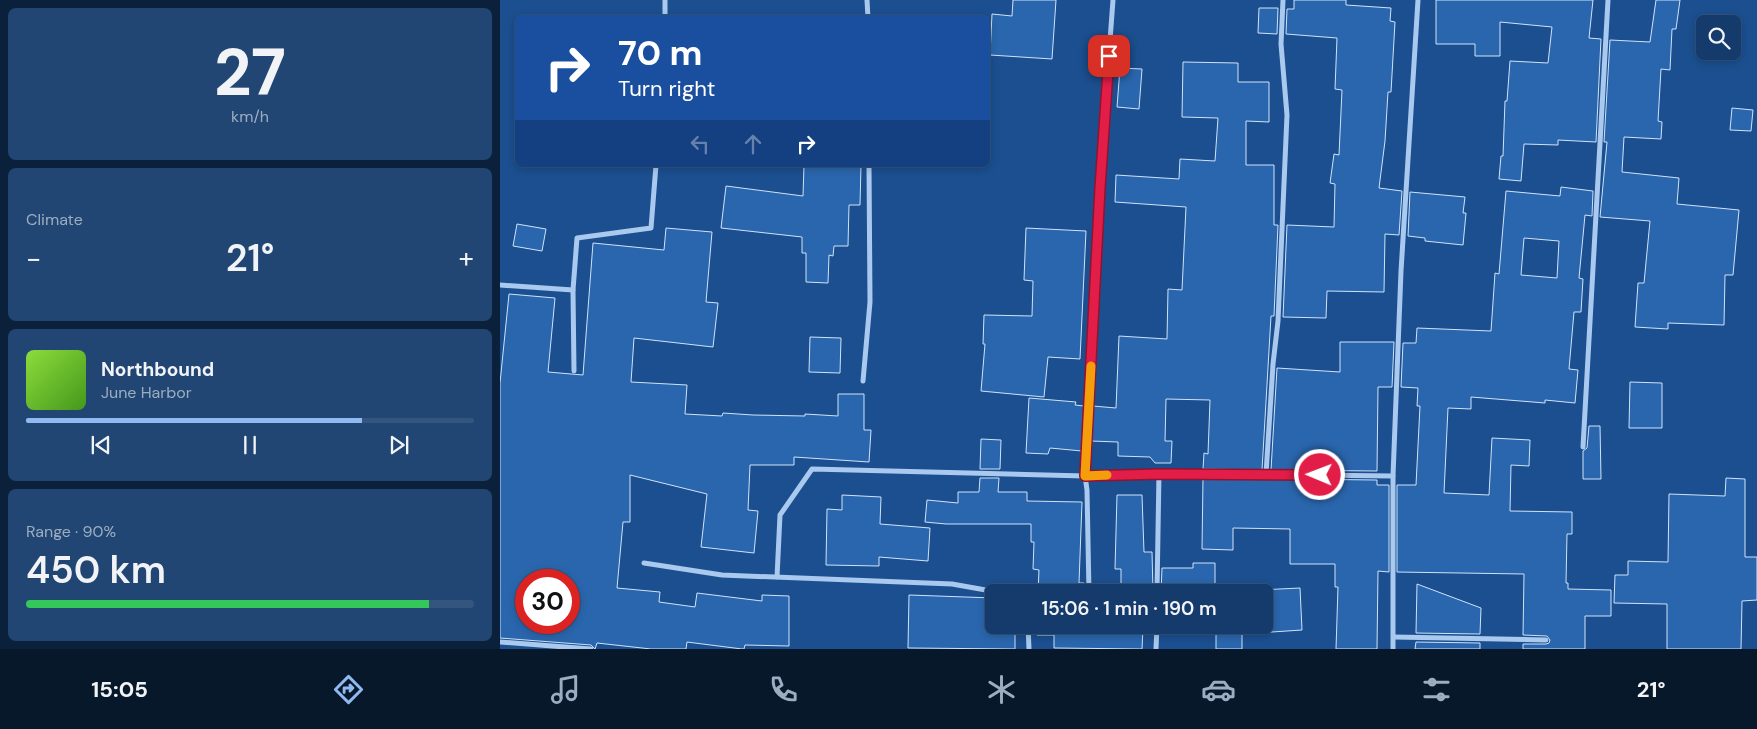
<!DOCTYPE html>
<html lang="en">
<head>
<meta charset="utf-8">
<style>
  body { margin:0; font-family:"DM Sans",sans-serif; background:#214673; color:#f1f3f6; height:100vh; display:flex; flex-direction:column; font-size:19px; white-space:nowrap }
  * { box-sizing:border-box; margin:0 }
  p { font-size:16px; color:#9dadc1 }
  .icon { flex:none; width:28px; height:28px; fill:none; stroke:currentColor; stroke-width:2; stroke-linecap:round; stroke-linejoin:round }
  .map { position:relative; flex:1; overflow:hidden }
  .drawer { display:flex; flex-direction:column; gap:8px; padding:8px; background:#0b203b; width:500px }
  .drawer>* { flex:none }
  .guide { position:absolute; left:15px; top:15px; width:475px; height:152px; border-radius:8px; box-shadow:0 2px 8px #0003,0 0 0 1px #33557e; background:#1a4fa0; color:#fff; overflow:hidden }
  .controls { position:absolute; left:1196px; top:15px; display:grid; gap:10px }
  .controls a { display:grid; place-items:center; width:45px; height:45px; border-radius:8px; background:#143b6b; box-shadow:0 2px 8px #0003,0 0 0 1px #33557e; font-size:25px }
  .speed { position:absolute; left:15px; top:569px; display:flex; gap:10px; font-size:25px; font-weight:700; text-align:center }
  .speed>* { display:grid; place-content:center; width:65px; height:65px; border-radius:50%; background:#143b6b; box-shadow:0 2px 8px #0003,0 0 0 1px #33557e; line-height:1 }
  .speed .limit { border:8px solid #d22; background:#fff; color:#111 }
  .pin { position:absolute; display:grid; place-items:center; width:42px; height:42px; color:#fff; margin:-21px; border-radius:10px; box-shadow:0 2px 8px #0006 }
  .me { position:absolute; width:55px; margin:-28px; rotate:271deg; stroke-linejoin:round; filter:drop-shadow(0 0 4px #0008) }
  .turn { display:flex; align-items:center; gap:18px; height:105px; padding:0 20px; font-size:22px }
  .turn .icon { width:65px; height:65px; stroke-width:2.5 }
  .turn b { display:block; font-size:35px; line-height:42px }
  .lanes { display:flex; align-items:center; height:48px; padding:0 20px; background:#0003; justify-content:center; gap:25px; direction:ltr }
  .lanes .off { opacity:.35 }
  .big { font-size:38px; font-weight:600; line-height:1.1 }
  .drawer .widget { flex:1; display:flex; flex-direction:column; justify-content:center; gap:8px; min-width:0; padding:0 18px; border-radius:8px; background:#214673 }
  .drawer .dial { align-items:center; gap:0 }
  .dial b { font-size:65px; line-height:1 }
  .song { display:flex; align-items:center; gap:15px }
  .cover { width:60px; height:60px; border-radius:8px; background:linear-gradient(135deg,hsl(90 70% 55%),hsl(100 70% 35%)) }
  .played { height:5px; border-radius:2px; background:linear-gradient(90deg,#90b9f0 75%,#33557e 75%) }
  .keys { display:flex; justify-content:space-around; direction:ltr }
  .heat { display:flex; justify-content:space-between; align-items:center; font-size:28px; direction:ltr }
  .charge { height:8px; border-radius:4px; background:linear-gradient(90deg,#34c759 90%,#33557e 0) }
  .trip { position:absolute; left:485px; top:584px; width:288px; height:50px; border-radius:8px; background:#143b6b; box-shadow:0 2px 8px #0003,0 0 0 1px #33557e; font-weight:600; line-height:50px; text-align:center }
  .tabs { display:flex; height:80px; justify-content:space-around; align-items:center; background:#08182b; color:#9dadc1 }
  .tabs .icon { width:35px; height:35px }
  .tabs .selected { color:#90b9f0 }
  .tabs b { font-size:22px; color:#f1f3f6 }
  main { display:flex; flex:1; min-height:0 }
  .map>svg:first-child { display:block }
  .building { fill:#2a66ad; stroke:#cfe3fa; fill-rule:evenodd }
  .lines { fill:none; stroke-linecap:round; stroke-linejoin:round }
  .street { stroke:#a9c9ee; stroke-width:5 }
  .route-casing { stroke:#92132f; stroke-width:12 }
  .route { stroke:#e11d48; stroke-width:9 }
  .slow { stroke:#f59e0b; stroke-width:9 }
</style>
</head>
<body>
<main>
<section class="drawer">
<div class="widget dial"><b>27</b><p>km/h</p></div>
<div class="widget"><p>Climate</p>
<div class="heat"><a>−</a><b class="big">21°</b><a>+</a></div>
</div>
<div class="widget">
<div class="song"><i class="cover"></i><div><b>Northbound</b><p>June Harbor</p></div></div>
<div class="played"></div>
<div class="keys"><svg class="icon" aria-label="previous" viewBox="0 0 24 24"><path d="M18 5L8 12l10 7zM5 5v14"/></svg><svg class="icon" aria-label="pause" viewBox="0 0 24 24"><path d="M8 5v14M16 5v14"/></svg><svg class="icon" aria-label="next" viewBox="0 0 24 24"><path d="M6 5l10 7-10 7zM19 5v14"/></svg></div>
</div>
<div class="widget"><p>Range · 90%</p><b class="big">450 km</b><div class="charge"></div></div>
</section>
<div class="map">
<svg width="1257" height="649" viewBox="0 0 1257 649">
  <rect width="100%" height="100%" fill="#1b4f8f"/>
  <g class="building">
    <path d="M513,0H556L552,59L490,55L492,14L512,16Z"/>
    <path d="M794,0H846V5L891,8L890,21L895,22L891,92H888L885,141L879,188L902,191L899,235L885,234L884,292L827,291L826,318L783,317L787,225L834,227L835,184L830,183L834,154L839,155L842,90L835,89L837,38L786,34L787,9H794Z"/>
    <path d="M936,0H1093L1089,38L1101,39L1096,142L1058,140V145L1024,144L1021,181L999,179L1001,156H1003L1005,101H1007L1010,61L1048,63L1052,27L1000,22V56H975V44H936Z"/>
    <path d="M1156,0H1180L1176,29H1172L1170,70L1161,69L1158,121L1162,122L1161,139L1124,137L1122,172L1179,178L1177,204L1239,210L1233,275H1225L1224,325L1168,323V329L1135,327L1138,283H1144L1150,221L1100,217L1107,142H1104L1110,40L1150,42Z"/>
    <path d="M759,8H778L777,34L758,33Z"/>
    <path d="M683,62L738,63V82H769V122L746,121V165H774V225H778L774,316H771L762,470L703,469L704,453L708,454L710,400L666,399L665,441H672L671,463H655L650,457L618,456V442L591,441L593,406L616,408L619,336L667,339L668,289L682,290L686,207L615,202L616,175L679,179L680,159L715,161L718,118L682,117Z"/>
    <path d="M620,68L642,69L639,109L617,107Z"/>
    <path d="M1232,108L1253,110L1251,131L1230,130Z"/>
    <path d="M304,165H361L360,205H349L348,246H334L333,256L329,255L328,283L306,282V253H302V237L221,228L226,186L303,196Z"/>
    <path d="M1061,187L1093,191L1092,216L1085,215L1079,278L1083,279L1081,312H1074L1069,369L1078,370L1075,403L1045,400V403L971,397V409L948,408L944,493L989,495L992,438L1030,440L1029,466L1011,465L1010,511L1072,512V534H1067L1066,583H1068V589L1111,590V616H1085V649H1023V644H1046L1049,643L1050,640L1047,636L1023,635L1024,574L897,572V485H916L920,406H917L918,388L901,387L903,343H916L917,328L991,331L995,273L999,274L1006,191L1060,196ZM1024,238L1059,241L1057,278L1021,275Z"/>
    <path d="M910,192L965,197L963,213H966L963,245L925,241V238L908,236Z"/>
    <path d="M17,224L46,229L42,251L13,246Z"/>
    <path d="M166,228L212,232L206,302L218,303L213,347L134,338L131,382L187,385L185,414L222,416L223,413L253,415L305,416V414L338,416V394H364V430H371L369,462L294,457V465H250L248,510L258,511L254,553L201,547L207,494L130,475V522H123L117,588L160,592L159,602L195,607L197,593L262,601V595L289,596V646L245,645L244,649H242L187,642L186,649H151L97,643L95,649L91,645L0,638V383L9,294L55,298L48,372L83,375L93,243L164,250ZM29,577L69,580V622H26V580H29Z"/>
    <path d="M526,228L586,231L580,359L548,357L544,397L481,391L485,344H483L484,315L532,316L533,281L524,280Z"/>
    <path d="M310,337L341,338L340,373L309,372Z"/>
    <path d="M840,342H894L892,387H878L877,471L771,470L777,368L840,372Z"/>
    <path d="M1130,382L1162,383V428H1129Z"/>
    <path d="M529,398L576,402L575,405L584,406L582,451L550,448L548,454L526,453Z"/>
    <path d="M1089,426H1100L1101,479H1083V451L1087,448Z"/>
    <path d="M481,439L501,440L500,469H480Z"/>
    <path d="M480,478H499L498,492H527V501L582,502L579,583H584V592H538L539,570L533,569L534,542H531V524H446L425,522L427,500L458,503V492H479Z"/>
    <path d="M703,478L877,480V485H889V572L878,571L877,649H836L838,587H835V564H790V529L733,528V550L702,549Z"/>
    <path d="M1226,478L1245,479V557H1257V600L1242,601L1241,649H1167V604L1114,603L1115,575H1128V561L1168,562L1169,494L1225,496Z"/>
    <path d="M342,495L381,497L380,524L430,528L428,561L379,557V566L326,565L327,509L342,510Z"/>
    <path d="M617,495H642L644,552H652L653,592H621V569H615Z"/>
    <path d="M693,563H715V592H661L662,568H693Z"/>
    <path d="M917,584L981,608L980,634L916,633Z"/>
    <path d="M800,588L802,630L742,634V649H716V629H661V625H764V592H718Z"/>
    <path d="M409,595L494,598V625H515V649L408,648Z"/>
    <path d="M537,625H653L652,628H643L642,649L554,648V635H537Z"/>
    <path d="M916,642L980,643V649H915Z"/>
  </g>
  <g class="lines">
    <g class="street">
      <path d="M367,0L368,18"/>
      <path d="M165,18V0"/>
      <path d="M0,285L73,290"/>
      <path d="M74,371L73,290L77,238L151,228L156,165"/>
      <path d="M363,381L370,302L369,165"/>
      <path d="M1083,447L1108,0"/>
      <path d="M766,474L773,364L778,321L787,115L781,44L783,0"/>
      <path d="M144,563L222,575L452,584L497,592"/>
      <path d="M277,577L280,515L312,469L585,476L659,473L893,476"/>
      <path d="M589,592L587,490L585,476L599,188L613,0"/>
      <path d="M657,592L659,473"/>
      <path d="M528,625L529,649"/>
      <path d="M894,637L1046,640"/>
      <path d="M0,642L91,649"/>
      <path d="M656,649L657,625"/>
      <path d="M893,649V476L901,271L918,0"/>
    </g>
  </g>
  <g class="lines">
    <g class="route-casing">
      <path id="route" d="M609,56L600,188L585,476L659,474L820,475"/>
    </g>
    <use href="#route" class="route"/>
    <path class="slow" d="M591,366L585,476L607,475"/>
  </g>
</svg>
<div class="controls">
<a><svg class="icon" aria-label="search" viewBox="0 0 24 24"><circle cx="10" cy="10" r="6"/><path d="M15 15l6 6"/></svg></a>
</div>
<div class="speed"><div class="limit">30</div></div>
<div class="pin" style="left:609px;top:56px;background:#d93025"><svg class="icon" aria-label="arrive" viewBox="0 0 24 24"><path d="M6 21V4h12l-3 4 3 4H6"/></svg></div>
<svg class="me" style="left:820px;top:475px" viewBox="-20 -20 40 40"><circle r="17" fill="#e11d48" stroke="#fff" stroke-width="3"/><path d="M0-11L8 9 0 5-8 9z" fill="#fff"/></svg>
<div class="trip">15:06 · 1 min · 190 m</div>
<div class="guide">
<div class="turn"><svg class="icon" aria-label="right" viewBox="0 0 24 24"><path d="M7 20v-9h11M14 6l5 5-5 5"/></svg><div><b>70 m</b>Turn right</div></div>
<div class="lanes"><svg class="icon off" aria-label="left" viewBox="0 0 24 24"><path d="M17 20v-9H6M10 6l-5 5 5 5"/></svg><svg class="icon off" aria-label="ahead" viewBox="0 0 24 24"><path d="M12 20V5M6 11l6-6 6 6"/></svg><svg class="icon" aria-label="right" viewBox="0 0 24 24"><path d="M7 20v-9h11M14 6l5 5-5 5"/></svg></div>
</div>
</div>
</main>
<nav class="tabs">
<b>15:05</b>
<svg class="icon selected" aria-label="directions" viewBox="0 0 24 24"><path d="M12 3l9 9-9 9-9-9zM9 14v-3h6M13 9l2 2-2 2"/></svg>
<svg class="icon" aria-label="music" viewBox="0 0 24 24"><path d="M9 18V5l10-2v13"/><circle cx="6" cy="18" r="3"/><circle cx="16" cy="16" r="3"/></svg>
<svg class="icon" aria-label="phone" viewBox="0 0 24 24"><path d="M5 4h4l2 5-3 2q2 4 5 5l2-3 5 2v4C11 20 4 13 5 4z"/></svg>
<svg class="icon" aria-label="climate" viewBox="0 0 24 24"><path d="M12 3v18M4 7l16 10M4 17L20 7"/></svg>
<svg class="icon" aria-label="car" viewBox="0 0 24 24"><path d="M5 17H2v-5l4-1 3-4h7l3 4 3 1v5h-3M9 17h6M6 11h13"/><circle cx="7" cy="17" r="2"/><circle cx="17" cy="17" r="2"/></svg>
<svg class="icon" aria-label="filters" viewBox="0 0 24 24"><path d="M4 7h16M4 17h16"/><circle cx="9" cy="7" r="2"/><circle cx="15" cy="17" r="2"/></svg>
<b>21°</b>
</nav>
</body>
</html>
